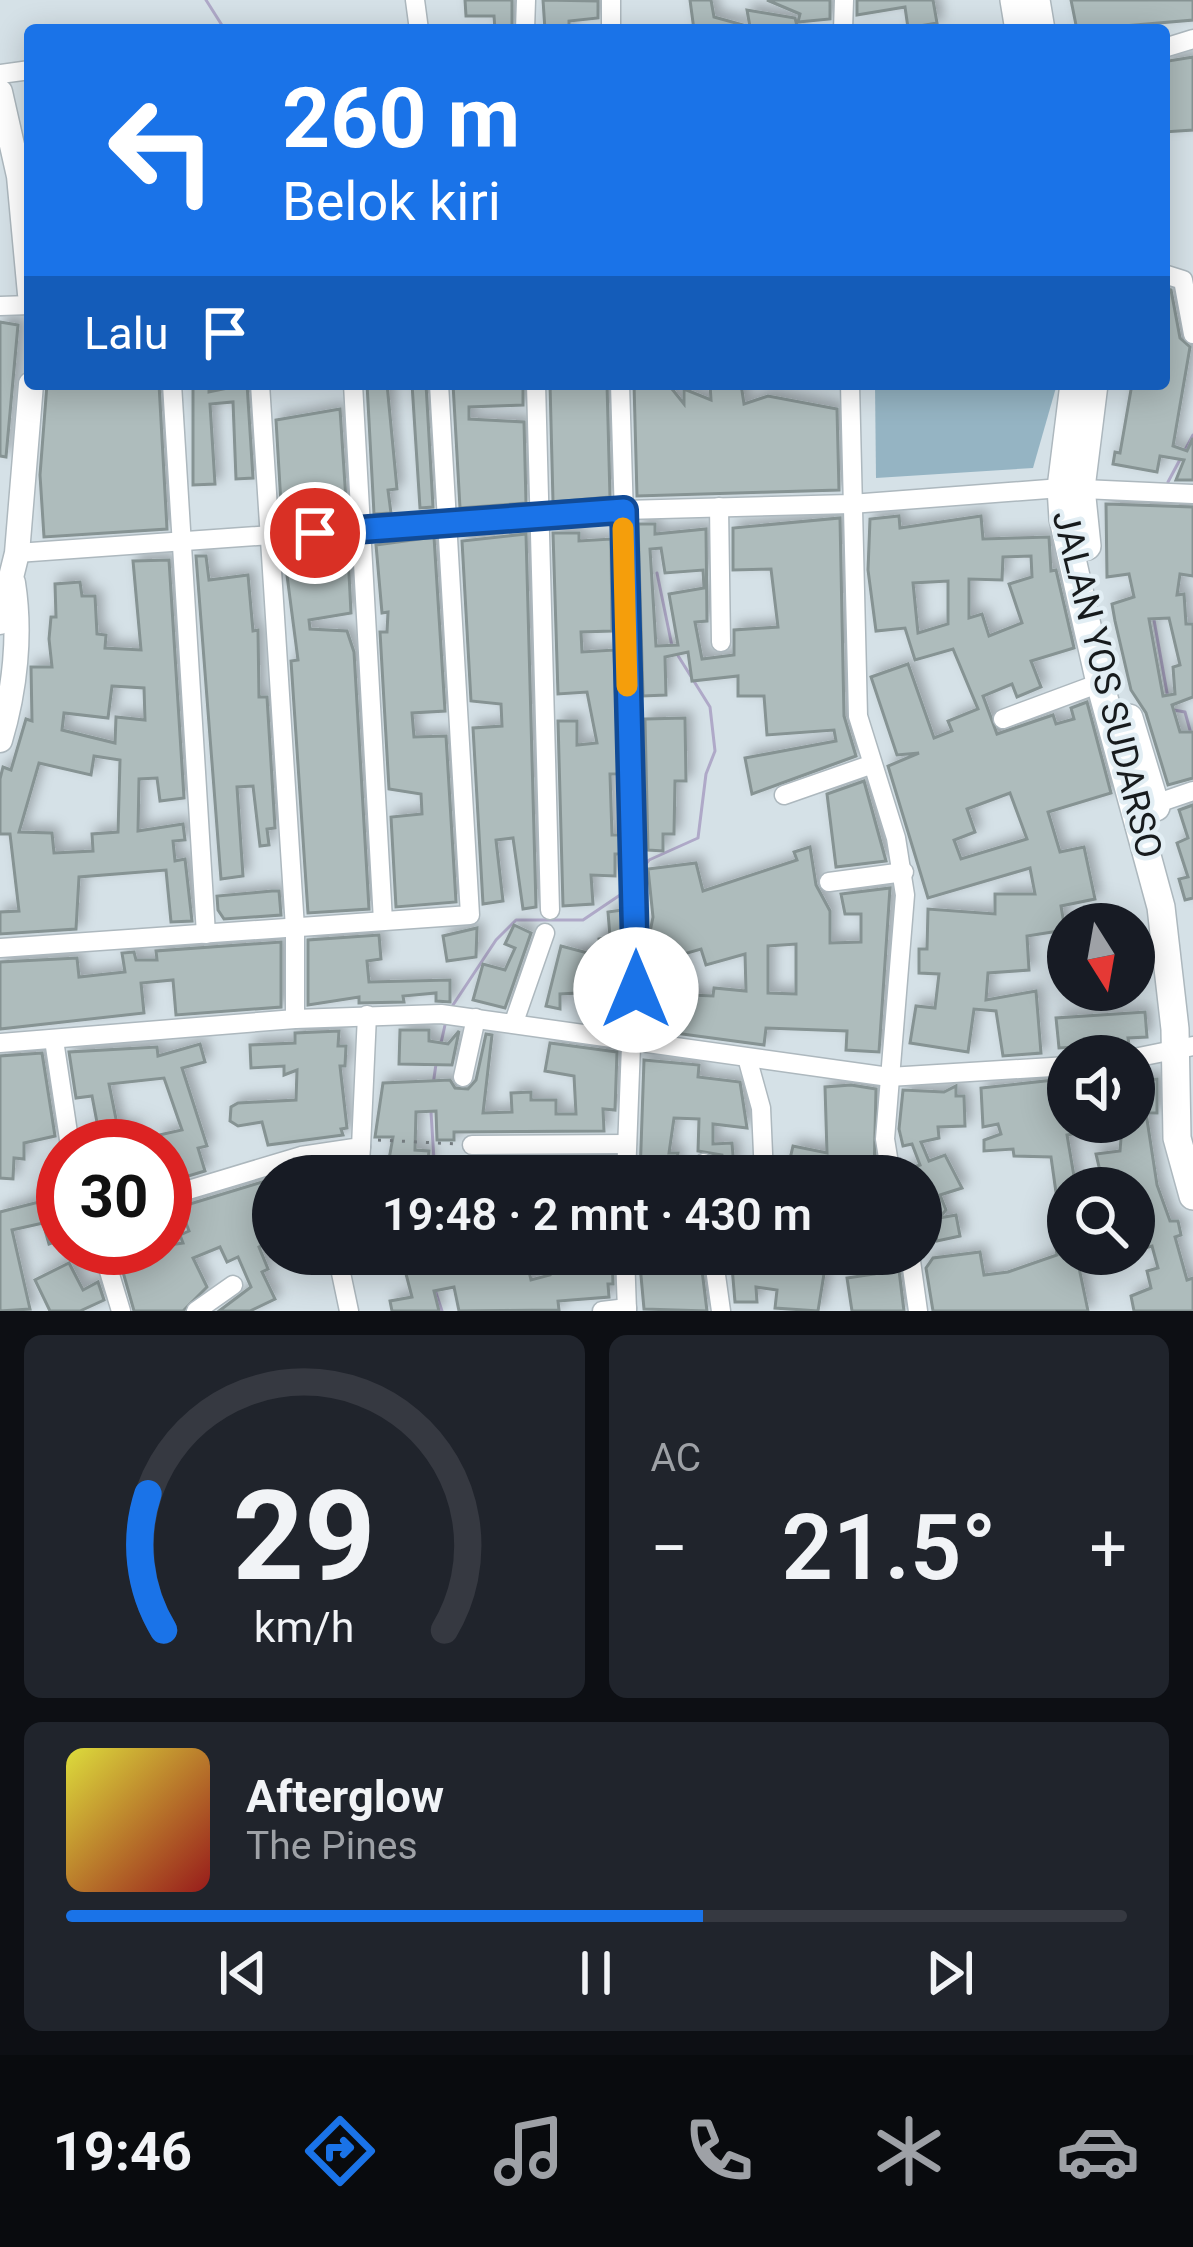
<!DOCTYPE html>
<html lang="id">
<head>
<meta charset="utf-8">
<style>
  body { margin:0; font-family:Roboto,sans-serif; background:#20242c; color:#f1f3f6; height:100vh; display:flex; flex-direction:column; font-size:45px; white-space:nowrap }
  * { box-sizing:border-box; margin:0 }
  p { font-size:39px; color:#9ea1a6 }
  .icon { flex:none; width:66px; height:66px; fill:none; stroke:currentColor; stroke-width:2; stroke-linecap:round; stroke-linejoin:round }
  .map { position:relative; height:1311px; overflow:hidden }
  .side { display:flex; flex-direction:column; gap:24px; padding:24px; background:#0d0f14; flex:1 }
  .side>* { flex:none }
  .hud { position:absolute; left:24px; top:24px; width:1146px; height:366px; border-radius:12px; box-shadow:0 6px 30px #0003; background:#1a73e8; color:#fff; overflow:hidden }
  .needle { width:78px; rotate:169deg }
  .fabs { position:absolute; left:1047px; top:903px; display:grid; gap:24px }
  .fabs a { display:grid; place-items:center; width:108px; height:108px; border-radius:50%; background:#171b24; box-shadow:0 6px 30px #0003; font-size:60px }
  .speed { position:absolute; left:36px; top:1119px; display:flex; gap:24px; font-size:60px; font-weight:700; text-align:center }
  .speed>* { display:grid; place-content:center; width:156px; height:156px; border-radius:50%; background:#171b24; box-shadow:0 6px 30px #0003; line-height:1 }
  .speed .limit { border:18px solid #d22; background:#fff; color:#111 }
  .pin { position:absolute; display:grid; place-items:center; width:102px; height:102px; color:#fff; margin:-51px; border:6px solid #fff; border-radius:50%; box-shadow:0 3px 12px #0007 }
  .me { position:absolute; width:132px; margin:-66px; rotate:0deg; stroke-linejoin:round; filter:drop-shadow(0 0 9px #0008) }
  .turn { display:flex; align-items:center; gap:42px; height:252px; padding:0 60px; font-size:54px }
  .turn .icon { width:156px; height:156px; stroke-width:2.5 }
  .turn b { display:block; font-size:84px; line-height:102px }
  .then { display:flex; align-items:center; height:114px; padding:0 60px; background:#0003; gap:24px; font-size:45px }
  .big { font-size:90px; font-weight:600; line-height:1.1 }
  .side .widget { flex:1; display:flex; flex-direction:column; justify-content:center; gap:18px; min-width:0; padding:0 42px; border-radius:18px; background:#20242c }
  .side .dial { align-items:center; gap:0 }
  .dial svg { height:312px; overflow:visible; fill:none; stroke:#363941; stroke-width:7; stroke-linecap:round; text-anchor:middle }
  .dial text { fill:#f1f3f6; stroke:none }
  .song { display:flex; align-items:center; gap:36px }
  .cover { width:144px; height:144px; border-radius:18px; background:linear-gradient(135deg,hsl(60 70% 55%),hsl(0 70% 35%)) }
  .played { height:12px; border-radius:6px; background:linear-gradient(90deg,#1a73e8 60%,#363941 60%) }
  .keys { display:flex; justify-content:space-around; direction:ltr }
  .heat { display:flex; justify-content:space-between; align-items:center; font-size:66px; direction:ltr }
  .side .tiles { flex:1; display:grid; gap:24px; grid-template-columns:1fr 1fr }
  .widget:last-child { grid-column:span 2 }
  .trip { position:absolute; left:252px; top:1155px; width:690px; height:120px; border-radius:60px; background:#171b24; box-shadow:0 6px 30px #0003; font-weight:600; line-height:120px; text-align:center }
  .menu { display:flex; height:192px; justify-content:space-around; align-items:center; background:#090b0e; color:#9ea1a6 }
  .menu .icon { width:84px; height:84px }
  .menu .on { color:#1a73e8 }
  .menu b { font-size:54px; color:#f1f3f6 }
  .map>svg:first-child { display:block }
  .green { fill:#95b4c3 }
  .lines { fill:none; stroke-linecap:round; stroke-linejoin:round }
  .stream { stroke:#afa9c8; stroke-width:3 }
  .building { fill:#aebcbc; stroke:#869393; stroke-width:3; fill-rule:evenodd; filter:url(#shadow) }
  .minor-casing { stroke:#adb8be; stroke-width:21 }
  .major-casing { stroke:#adb8be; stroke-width:27 }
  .highway-casing { stroke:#adb8be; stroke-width:30 }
  .path { stroke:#767e82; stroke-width:3; stroke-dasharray:3 9; stroke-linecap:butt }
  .minor { stroke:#fff; stroke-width:18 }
  .major { stroke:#fff; stroke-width:24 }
  .highway { stroke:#fff; stroke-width:27 }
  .route-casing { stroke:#114b97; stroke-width:30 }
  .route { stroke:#1a73e8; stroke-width:21 }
  .slow { stroke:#f59e0b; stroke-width:21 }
  .labels { text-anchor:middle; stroke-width:9; stroke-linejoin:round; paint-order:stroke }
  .street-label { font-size:36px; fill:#171b1d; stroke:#e2eef4 }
</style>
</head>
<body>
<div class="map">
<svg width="1193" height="1311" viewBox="0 0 1193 1311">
  <defs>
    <filter id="shadow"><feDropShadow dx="5.5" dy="-5.5" stdDeviation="6" flood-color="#0004"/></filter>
  </defs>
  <rect width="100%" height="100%" fill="#d5e1e7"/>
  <path class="green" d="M875,384H1057L1033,468L876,478Z"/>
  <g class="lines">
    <g class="stream">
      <path d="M206,0L225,30"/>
      <path d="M1168,482L1193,435"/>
      <path d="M1154,620L1168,698"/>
      <path d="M1174,710L1185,712L1193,741"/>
      <path d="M642,869L649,860L698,838L706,774L715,751L710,707L672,646L657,573"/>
      <path d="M453,1005L496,940L516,920H583L626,891"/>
      <path d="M441,1043L445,1025"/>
      <path d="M433,1085L436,1064"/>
      <path d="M431,1112L435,1176"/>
      <path d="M435,1290L442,1311"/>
    </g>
  </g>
  <g class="building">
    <path d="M465,0H512V30H495L494,16H466Z"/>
    <path d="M543,0L598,1V18L569,21V30H545Z"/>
    <path d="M690,0H711L714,17L750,27L747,10L795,18L798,30H694Z"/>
    <path d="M767,0H830V19L798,22L800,14Z"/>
    <path d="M857,0H933L937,23L908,28L905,7L857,15Z"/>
    <path d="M1071,0H1193V20L1077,30Z"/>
    <path d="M1193,57V130L1164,132V68L1168,61Z"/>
    <path d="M1164,288L1171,290L1180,338L1190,347L1173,446L1187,451L1193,438V480H1176L1184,460L1160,456L1157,472L1113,464L1115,452L1120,453L1132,384H1164Z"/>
    <path d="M0,322L18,325L6,457L0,456Z"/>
    <path d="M47,384H159L167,529L44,537L40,475Z"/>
    <path d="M193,384H209V392L247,384L253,478L236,479L233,402L210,404L215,484L193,485Z"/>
    <path d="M367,384H387L397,489L388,490L391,513L374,514Z"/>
    <path d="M412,384H426L433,507L420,508Z"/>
    <path d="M453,384H523V405L469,407V419L524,422L526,503L460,508Z"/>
    <path d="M550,384H607L610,497L553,502Z"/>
    <path d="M634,384H668L684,404V389L711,400L710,384H741L744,404L768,396L837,409L839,490L637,496Z"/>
    <path d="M340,409L347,516L282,521L276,420Z"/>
    <path d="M1106,504L1193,507V576L1180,574L1177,595L1184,594L1186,624H1193V697L1172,705L1180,732H1193V778L1168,785L1146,713L1131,690L1115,621L1112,604L1134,597L1129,574L1107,577ZM1169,618L1180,665L1173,667L1175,694L1163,696L1149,619Z"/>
    <path d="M899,516L900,528L981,516L983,539L1049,537L1051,571L1056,570L1074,648L1031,661L1041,687L1017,697L1012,684L983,696L997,734L1053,715L1056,724L1074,719L1071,708L1087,702L1111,793L1048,812L1060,852L1084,847L1095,899L1061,906L1065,930L1027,936L1029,970L988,973L986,1000L1036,991L1041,1053L1003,1056L996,1011L974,1009L968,1052L910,1043L916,1006L935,1008L939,974L919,973V949H927L928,909L995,914V894H1035L1030,868L928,898L888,766L919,753L897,755L871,677L908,664L934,738L952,731L948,721L978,709L953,649L915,660L905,628L876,631L868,570L870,519ZM1031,556L1032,577L1009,584L1022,623L989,636L982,614L969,618V579L1002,580L1003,557ZM948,581V624L918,633L913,583ZM1010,793L1027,839L961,859L954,840L975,832L967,809Z"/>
    <path d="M840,518L844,716L856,756L752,794L745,758L836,741L834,730L767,735L764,696H738V676L692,681L688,652L665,657L666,695L643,696L638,524H655V534L706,529L707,621L695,622L702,659L734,655V630L778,627L771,569L733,570V528ZM661,548L665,573L703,570L704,588L669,594L678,645L656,646L650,549Z"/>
    <path d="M553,533H579V541L611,539L612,631L581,632L582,652L614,650L618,774H610L612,835H620L621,854H615V876L591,875L593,904L563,906L558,721H577V745L597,743L587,692L558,694Z"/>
    <path d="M526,534L536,907L523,909L513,838L496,840L503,901L483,904L473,728L502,726L501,704L471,701L462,541Z"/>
    <path d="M434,537L445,711L412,713L414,737L446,736L456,902L396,907L391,817L422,814L421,794L389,789L380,632H387L388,612L382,613L376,545Z"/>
    <path d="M323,551V556L348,554L351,613L309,620L310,629L347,631L354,652L369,909L308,913L291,661L298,660L285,560Z"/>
    <path d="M196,556H206L209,580L248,575L253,631L258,630L259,697H267L275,828L267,829L269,845L260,846L253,786L237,787L243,876L221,879Z"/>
    <path d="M169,560L184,798L160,801L157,778L139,779L138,831L183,824L185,840L173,841L175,861L185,859L192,921L171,922L166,870L79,877L76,929L0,934V912L19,911L10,834H0V779L3,767L11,770L26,719L32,721L31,667H52L49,639L51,617H56L55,584L80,582L82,596H95L97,634L106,635L105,648L141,650L133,561ZM112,686L144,688L145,720L116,717L115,743L62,730L64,713L108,718ZM94,756L120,760L118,832L92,834L93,851L54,853L52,833L19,832L39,763L91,775Z"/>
    <path d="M685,718L686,781H675L674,834H663V851L648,850L645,719Z"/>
    <path d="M864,781L886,861L836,867L827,794Z"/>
    <path d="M1193,805V898L1185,900L1179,879L1188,877L1177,843L1188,838L1179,810Z"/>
    <path d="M810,847L816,885L830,911V943L861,942V914H845L841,894L890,888L879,1052L846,1050L847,1031L766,1028L764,1045L645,1029L649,975L671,976L670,994L713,996L714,988L746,991L745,954L706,965L701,949L656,962L649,937L653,917L648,869L696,863L703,891L797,860L794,852ZM796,944V994L768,993V946Z"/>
    <path d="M272,891H279L281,915L224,919L218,910L217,896Z"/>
    <path d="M622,910L620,991L602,992L599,939L610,937L608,912Z"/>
    <path d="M514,925L531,933L505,1008L473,1000L483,964L505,970L515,948L505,944Z"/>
    <path d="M477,928L476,957L447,961L443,936Z"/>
    <path d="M379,935L381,959L367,961L369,982L450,980V1002L436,1001V993L403,996L404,1002L359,1003V997L308,1005V940Z"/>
    <path d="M281,942V1007L176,1015L173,980L141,983L144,1013L0,1029V962L77,958L79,977L125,972L122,953L134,952L136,960H157L156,951Z"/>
    <path d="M561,946L588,953L578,993L560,994V1009L546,1006Z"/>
    <path d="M1145,1012L1147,1037L1128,1038L1129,1044L1059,1048L1056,1018Z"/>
    <path d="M400,1030H429V1041L448,1044L459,1031L452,1065L399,1064Z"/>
    <path d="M339,1031L338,1046H346L345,1066H340L347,1128L341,1129L343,1135L268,1145L262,1122L238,1126L230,1121L231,1107L238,1103L296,1100L297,1070L284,1075V1066L251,1068L250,1045L295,1043V1033Z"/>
    <path d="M486,1034L492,1035L483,1113L512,1112L511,1093L531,1092V1100H556V1114H576L574,1076L545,1071L550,1043L617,1052L615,1110L603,1109L604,1131L454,1132V1140H437L436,1111L416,1112L415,1150L429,1151L427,1171L386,1176L393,1137H375L383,1083L450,1080L455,1088L468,1089L476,1080Z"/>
    <path d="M200,1044L205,1062L182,1068L207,1146L198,1148L205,1171L165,1183V1146L159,1135L182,1130L164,1078L109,1084L118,1129L133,1127L135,1146H84L83,1134L99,1133L92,1096L76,1098L69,1052L157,1047L158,1056Z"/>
    <path d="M42,1053L55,1136L24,1143V1159L14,1158L13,1179L0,1178V1056Z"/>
    <path d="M644,1060L699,1065L698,1077L740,1082L747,1128L713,1124V1144L732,1143L734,1168L724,1169L722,1155L698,1151L699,1119L674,1118L669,1153H678L674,1176H640Z"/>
    <path d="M1157,1079V1113H1146L1157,1185L1170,1221H1178L1181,1235L1175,1237L1187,1280L1193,1278V1311H1134L1131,1296L1151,1288L1147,1271L1158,1268L1152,1246L1134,1251V1188H1104L1096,1154L1120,1151L1122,1126L1134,1124V1080Z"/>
    <path d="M1054,1080V1085L1068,1083V1122H1076L1078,1133L1067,1135L1076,1188H1068V1234L1062,1235L1051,1157L1014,1156L1013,1149L984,1151V1140L1001,1134L998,1124L983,1127L981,1088Z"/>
    <path d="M851,1085L876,1089L874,1176H786L793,1146L827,1153L825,1087Z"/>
    <path d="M956,1086V1096H964L965,1126L938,1127L939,1138L921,1142L929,1161L945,1155L962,1188L940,1195L946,1210L939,1218L956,1215L960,1236L937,1241L932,1218L924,1221L921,1212V1176H904V1170L920,1165L912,1144L903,1146L899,1129L903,1090L944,1092Z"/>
    <path d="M488,1158H613V1176H498L490,1174Z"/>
    <path d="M63,1181V1239L49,1244L43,1223L12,1230L30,1309L0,1311V1212L43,1201L39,1189Z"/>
    <path d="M262,1182L266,1194L260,1197L273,1216V1240L259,1247L268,1269L262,1272L275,1299L250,1311H219L251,1287L238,1257L227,1262L220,1247L193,1258L207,1287L183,1311H134L123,1272L153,1257L148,1248L183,1243L180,1235L189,1231L180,1207Z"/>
    <path d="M1068,1238V1259L1077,1258L1088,1311H933L926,1268L933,1258L980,1252L984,1275L1008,1272L1057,1255L1055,1241Z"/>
    <path d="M442,1254H482L484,1262L525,1254L531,1280L550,1275L547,1254H562V1259L612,1254L613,1284H608L609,1297L558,1301L559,1310L459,1311L454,1287L434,1291L439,1311H392L390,1301L412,1297L405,1270L443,1260Z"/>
    <path d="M639,1254H700L707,1311L644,1309Z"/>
    <path d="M779,1254L809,1260L807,1271L824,1274L818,1311L775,1308L777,1290L756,1287L757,1302H735L731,1255H753L754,1269L776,1273Z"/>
    <path d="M897,1254L904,1311H852L847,1278L874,1274L871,1258Z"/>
    <path d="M69,1263L83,1290L98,1282L104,1300L80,1311H50L35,1280Z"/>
  </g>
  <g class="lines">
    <g class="minor-casing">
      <g id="minor">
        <path d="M415,0L419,30"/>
        <path d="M611,0V30"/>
        <path d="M525,30L526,0"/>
        <path d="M843,30L844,0"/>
        <path d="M1164,48L1193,39"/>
        <path d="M0,74L30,70"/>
        <path d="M1164,274L1183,280L1193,334"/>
        <path d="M0,306L30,305"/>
        <path d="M172,384L206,934"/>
        <path d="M260,384L295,928V1019"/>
        <path d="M353,384L383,921"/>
        <path d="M536,384L550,910"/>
        <path d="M620,384L636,915L626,1176"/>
        <path d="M850,384L858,716L896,838L905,895L885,1139L891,1176"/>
        <path d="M719,507L721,642"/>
        <path d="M17,553L624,510L851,504L1061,488L1193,494"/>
        <path d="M1003,719L1100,683"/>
        <path d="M784,795L870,765"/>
        <path d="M1155,804L1193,791"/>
        <path d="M829,882L904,872"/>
        <path d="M0,948L470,915L439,384"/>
        <path d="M514,1022L545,933"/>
        <path d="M54,1040L70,1146"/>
        <path d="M0,1043L295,1019L441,1014L889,1077L1068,1066"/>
        <path d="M1134,1058L1193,1046"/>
        <path d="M748,1061L761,1108L764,1176"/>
        <path d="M463,1077L476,1018"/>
        <path d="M472,1145L627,1144"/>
        <path d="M704,1163L706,1176"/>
        <path d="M359,1176L361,1147"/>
        <path d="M165,1197L301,1156L361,1147L367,1015"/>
        <path d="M102,1248L121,1311"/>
        <path d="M337,1254L349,1311"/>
        <path d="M625,1254L627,1311"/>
        <path d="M713,1254L721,1311"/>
        <path d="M910,1254L918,1311"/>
        <path d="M196,1311L233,1285"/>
        <path d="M602,1311L627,1308"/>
      </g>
    </g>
    <g class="major-casing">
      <g id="major">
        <path d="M0,92L19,176L30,294"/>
        <path d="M0,622L17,553L31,384"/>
        <path d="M0,740C15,690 21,634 13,583"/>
      </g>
    </g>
    <g class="highway-casing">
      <g id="highway">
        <path d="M1014,0L1019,30"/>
        <path d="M1036,0L1041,30"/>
        <path d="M1074,384L1061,488L1063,519L1100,683L1161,907L1175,1029L1177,1138L1193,1196"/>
        <path d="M1087,546L1081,488L1094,384"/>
        <path d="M1129,718L1156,807"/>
      </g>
    </g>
    <path class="path" d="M378,1140L458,1144"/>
    <use href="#minor" class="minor"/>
    <use href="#major" class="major"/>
    <use href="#highway" class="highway"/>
  </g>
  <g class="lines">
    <g class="route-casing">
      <path id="route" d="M315,533L624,510L636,990"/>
    </g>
    <use href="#route" class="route"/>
    <path class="slow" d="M623,528L627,686"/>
  </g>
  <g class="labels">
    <g class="street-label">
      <text transform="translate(1108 684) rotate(76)" y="13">JALAN YOS SUDARSO</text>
    </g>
  </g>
</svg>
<div class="fabs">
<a><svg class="needle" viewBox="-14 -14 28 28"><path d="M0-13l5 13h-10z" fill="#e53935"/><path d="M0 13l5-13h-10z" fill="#9ea1a6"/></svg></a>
<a><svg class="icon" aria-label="sound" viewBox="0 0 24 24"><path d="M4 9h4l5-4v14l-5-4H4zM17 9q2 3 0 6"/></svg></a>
<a><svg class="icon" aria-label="search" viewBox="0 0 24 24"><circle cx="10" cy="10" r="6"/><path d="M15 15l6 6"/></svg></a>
</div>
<div class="speed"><div class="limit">30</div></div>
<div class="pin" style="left:315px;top:533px;background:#d93025"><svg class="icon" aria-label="arrive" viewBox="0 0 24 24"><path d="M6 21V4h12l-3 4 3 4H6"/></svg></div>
<svg class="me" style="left:636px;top:990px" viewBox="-20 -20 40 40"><circle r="19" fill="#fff"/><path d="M0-13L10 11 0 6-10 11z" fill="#1a73e8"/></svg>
<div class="trip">19:48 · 2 mnt · 430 m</div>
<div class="hud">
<div class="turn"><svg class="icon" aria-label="left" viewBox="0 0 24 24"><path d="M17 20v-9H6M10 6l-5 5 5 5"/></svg><div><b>260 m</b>Belok kiri</div></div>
<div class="then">Lalu<svg class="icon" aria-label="arrive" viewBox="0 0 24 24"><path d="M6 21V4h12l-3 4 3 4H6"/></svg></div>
</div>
</div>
<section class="side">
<div class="tiles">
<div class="widget dial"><svg viewBox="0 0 100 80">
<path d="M14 69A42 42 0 1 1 86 69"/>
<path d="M14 69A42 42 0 0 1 10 34" stroke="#1a73e8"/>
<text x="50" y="56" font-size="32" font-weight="700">29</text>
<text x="50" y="72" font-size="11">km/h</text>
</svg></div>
<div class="widget"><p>AC</p>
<div class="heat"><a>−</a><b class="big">21.5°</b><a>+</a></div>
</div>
<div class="widget">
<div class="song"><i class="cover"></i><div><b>Afterglow</b><p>The Pines</p></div></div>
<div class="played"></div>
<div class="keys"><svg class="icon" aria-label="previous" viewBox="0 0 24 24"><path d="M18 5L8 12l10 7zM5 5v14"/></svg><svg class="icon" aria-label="pause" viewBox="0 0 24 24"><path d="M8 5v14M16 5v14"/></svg><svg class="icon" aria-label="next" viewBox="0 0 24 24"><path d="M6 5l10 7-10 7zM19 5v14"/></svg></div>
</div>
</div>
</section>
<nav class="menu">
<b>19:46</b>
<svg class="icon on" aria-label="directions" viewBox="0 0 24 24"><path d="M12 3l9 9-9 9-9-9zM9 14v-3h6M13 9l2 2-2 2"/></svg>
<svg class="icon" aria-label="music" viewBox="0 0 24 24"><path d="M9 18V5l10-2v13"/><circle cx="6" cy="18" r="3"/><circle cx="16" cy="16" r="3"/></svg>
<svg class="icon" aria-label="phone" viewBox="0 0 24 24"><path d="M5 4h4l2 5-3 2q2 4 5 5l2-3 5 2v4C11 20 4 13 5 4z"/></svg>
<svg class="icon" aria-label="climate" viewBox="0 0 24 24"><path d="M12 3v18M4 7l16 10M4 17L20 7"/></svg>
<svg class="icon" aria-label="car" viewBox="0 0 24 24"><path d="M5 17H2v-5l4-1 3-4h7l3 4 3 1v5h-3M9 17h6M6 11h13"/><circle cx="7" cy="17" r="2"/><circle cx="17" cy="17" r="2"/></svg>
</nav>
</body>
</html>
